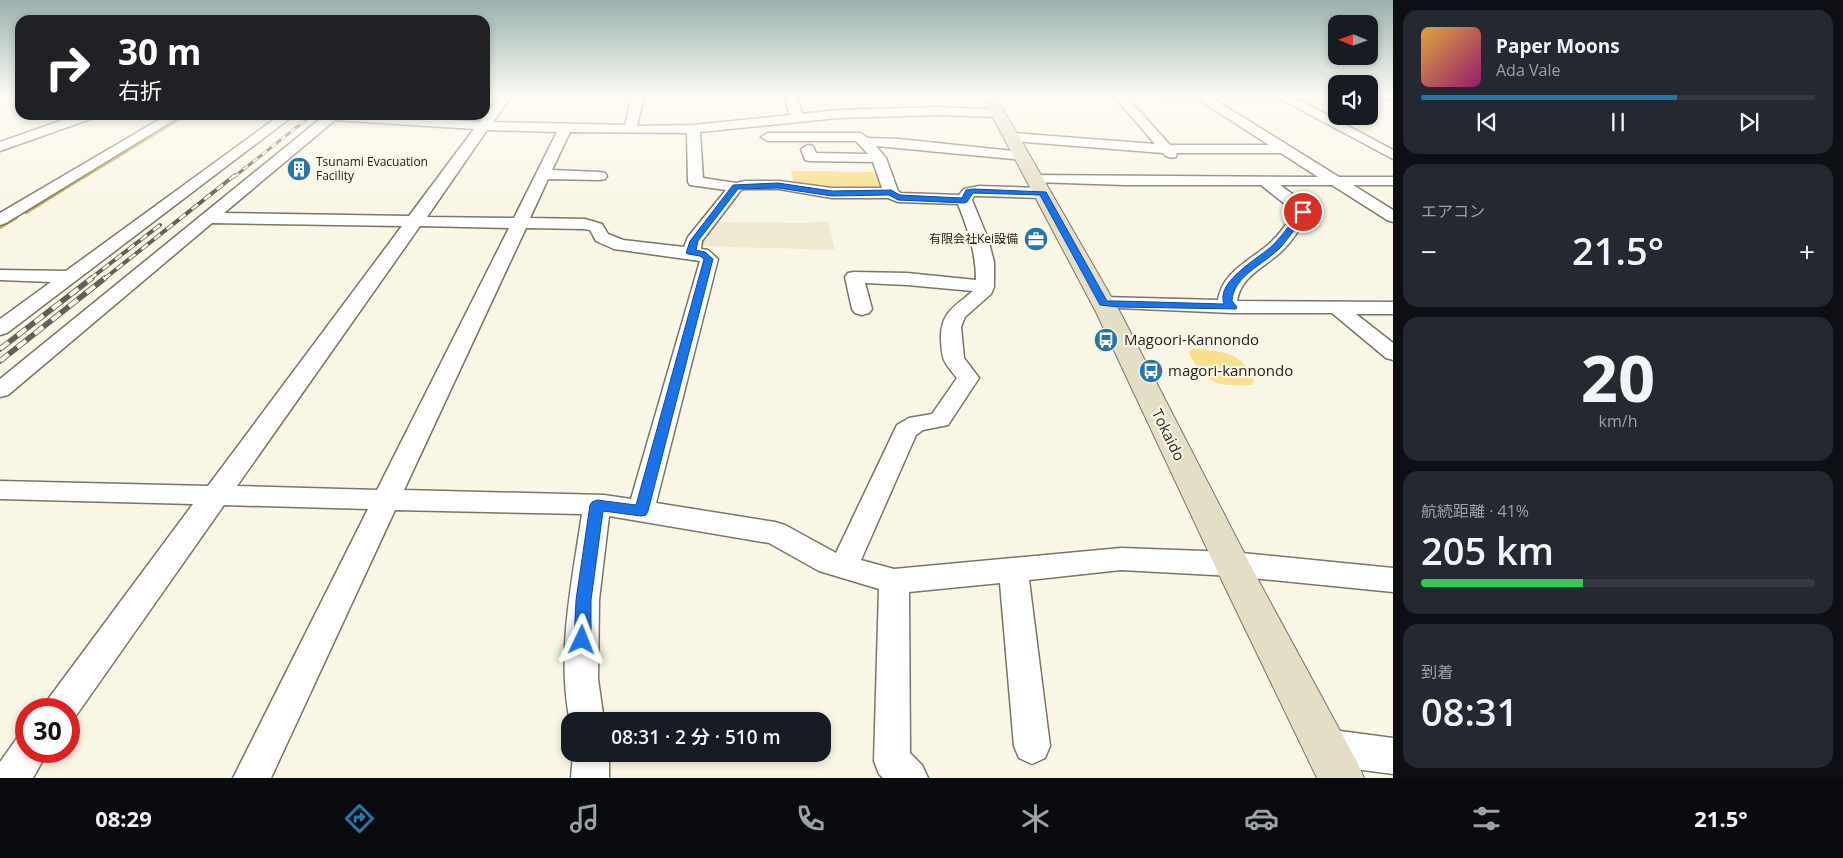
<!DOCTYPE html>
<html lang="ja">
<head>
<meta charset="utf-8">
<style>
  body { margin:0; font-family:"Open Sans","Noto Sans JP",sans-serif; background:#242831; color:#f1f3f6; height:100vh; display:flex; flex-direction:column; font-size:19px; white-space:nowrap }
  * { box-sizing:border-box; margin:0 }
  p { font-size:16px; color:#9ea1a6 }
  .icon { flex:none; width:28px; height:28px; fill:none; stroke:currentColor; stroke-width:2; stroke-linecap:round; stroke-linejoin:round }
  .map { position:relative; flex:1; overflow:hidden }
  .drawer { display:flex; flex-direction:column; gap:10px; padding:10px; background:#0d0f14; width:450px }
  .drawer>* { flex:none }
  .guide { position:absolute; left:15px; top:15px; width:475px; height:105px; border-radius:15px; box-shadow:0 2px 8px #0003; background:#202124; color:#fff; overflow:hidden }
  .needle { width:32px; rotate:271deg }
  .controls { position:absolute; left:1328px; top:15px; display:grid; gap:10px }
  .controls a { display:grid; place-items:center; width:50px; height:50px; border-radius:10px; background:#171b24; box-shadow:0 2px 8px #0003; font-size:25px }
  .speed { position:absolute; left:15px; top:698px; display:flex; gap:10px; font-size:25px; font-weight:700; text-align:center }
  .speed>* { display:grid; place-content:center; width:65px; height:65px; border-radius:50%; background:#171b24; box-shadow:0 2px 8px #0003; line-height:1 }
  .speed .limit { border:8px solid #d22; background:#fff; color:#111 }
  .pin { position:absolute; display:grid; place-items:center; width:42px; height:42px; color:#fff; margin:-21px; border:2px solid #fff; border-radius:50%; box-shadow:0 1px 5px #0007 }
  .me { position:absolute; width:55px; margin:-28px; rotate:2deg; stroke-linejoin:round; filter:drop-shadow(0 0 4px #0008) }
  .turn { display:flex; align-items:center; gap:18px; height:105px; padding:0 20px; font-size:22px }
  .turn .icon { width:65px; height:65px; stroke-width:2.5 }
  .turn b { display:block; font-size:35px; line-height:42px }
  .big { font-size:38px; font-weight:600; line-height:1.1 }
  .drawer .card { flex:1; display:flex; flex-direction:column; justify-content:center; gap:8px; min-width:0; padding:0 18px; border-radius:15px; background:#242831 }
  .drawer .dial { align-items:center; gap:0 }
  .dial b { font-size:65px; line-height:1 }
  .song { display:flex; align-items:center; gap:15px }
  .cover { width:60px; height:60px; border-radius:8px; background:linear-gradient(135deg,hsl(40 70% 55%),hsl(320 70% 35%)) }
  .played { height:5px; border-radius:2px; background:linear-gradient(90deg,#2677a8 65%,#363941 65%) }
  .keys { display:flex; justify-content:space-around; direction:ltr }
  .heat { display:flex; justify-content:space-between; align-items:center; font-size:28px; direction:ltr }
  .charge { height:8px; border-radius:4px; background:linear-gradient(90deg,#34c759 41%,#363941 0) }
  .trip { position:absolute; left:561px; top:712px; width:270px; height:50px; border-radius:15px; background:#171b24; box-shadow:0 2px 8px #0003; font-weight:600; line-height:50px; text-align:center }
  .tabs { display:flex; height:80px; justify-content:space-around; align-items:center; background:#090b0e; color:#9ea1a6 }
  .tabs .icon { width:35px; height:35px }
  .tabs .active { color:#2677a8 }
  .tabs b { font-size:22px; color:#f1f3f6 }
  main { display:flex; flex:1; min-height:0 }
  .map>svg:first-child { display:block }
  .built { fill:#f0e9d2 }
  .green { fill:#f8df8c }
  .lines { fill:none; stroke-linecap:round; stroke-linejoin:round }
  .stream-far1 { stroke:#c4aa52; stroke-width:5 }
  .stream { stroke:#c4aa52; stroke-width:6 }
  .minor-casing { stroke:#797567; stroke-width:3 }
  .secondary-casing { stroke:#797567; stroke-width:2 }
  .minor { fill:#fff; fill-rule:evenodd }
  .secondary { fill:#e5dec6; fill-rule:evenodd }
  .rail-far2-casing { stroke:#626057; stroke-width:3 }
  .rail-far1-casing { stroke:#626057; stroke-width:4 }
  .rail-casing { stroke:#626057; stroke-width:5.5 }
  .rail-far2 { stroke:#faf6e6; stroke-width:2; stroke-dasharray:6; stroke-linecap:butt }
  .rail-far1 { stroke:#faf6e6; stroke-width:2.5; stroke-dasharray:8; stroke-linecap:butt }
  .rail { stroke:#faf6e6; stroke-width:4; stroke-dasharray:11; stroke-linecap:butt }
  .route { fill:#1a73e8; stroke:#114b97 }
  .labels { text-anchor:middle; stroke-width:4.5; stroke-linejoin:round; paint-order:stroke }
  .far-poi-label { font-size:12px; fill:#24231d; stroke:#faf6e6; text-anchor:start }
  .poi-label { font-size:15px; fill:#24231d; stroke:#faf6e6; text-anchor:start }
  .street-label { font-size:15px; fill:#24231d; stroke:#faf6e6 }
</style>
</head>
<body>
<main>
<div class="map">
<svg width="1393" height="778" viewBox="0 0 1393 778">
  <rect width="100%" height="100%" fill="#faf6e6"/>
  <path class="built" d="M828,221L835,250L698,246L713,222L803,223Z"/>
  <g class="green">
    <path d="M791,171L877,172L882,189L854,191L794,185Z"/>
    <path d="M1193,349C1219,350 1246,353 1254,382L1251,385C1217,386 1207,385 1190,356L1189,352Z"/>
  </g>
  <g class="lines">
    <path class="stream-far1" d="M82,177L184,115"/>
    <g class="stream">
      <path d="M26,211L84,175"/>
      <path d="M0,226L15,217"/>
    </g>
    <g class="minor-casing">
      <g id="minor">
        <path d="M500,95H512L493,122L625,125L632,95H644L637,126L693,125L790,115L784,95H796L802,114L838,110L939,107L1002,110L1004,113L1002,116L998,117L939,115L838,118L700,132L703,178L736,183L745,181H779L832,188H882L873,162L810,161L805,160L801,149L808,145L813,146L816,153L868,154L856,141H768L761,137L768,133H860L868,138L899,139L1022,152L1029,156L1022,160L876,146L886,158L898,191L901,193L959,195L964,189L979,186L1043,188L1048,190L1051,193L1048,196L1043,198L979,196H974L972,200L988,239L994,262V287L991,294L965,317L961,327L964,358L979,378L948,425L923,430L916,435L861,560L894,569L1121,548L1232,552L1393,568V592L1232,576L1121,570L1029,580L1050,746L1045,758L1032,764L1019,758L1014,746L1000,583L909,592L910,753L922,765L928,778H883L879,774L874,761L879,589L819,571L769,543L609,516L599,600L598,679L604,721L570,722C556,654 572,582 582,514L395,510L271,778H233L368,509L224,505L73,720L69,722V709H44L49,698L193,504L0,499V481L208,486L402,226L212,223L8,395L0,397V379L325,115H373L480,122ZM335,120L474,129L409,216L224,213ZM487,130L557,132L514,218L427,217ZM570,132L687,133L688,182L690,185L726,190L688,237L684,247L623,240L608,234L602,224L585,219L530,218L548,179L600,180L605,179L607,176L605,173L600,172L552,170ZM745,189H779L832,198H888L898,202L958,204C968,230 976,252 976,280L907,273L854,272L848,273L845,277L852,309L855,313L862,315L869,313L872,309L865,283L907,285L973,291C954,307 940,313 941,340C942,361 944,362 957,378L932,414L909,418L897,425L836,553L785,525L775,522L656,503L718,259L708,250L701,249L702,241L741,190ZM420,226L509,228L377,490L237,486ZM526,228L584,229L590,230L596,241L614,249L700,261L631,499L604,495L404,490Z"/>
        <path d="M1113,95H1125L1170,145H1269L1196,98H1160L1154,95H1336V98H1296L1393,150V159L1279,98H1212L1339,177H1393V185H1353L1393,210V222L1387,220L1332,185H1280L1306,204L1311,212C1302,225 1294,239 1283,250C1266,267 1241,275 1237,301L1393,302V314H1356L1393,343V360L1386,358L1332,313H1232L1096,307L1093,303L1096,299L1103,297L1218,300C1223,271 1250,261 1270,243C1280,234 1287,223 1295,212L1261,185H1125L1034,182L1029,181L1027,178L1029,175L1318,177L1281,153H1177L1176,157C1170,158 1167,158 1163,153L1012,141L1005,137L1012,133L1155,144Z"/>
        <path d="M1369,95H1393V99L1369,98Z"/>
        <path d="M77,115H95L93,118L0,151V142Z"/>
        <path d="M167,115H182L6,223L0,225V213Z"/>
        <path d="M280,115H294L7,333L0,335V319L51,282L0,280V270L66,271Z"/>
        <path d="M1325,729L1393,738V774L1325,765L1312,759L1307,747L1312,735Z"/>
        <path d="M26,735V751H48L33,778H0V762L17,738Z"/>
        <path d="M573,754H609V778H571Z"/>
      </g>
    </g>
    <g class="secondary-casing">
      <path id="secondary" d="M981,95H995L1120,312L1255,574L1357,762L1364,778H1317L1224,585L1096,312Z"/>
    </g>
    <use href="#minor" class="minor"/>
    <use href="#secondary" class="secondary"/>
    <g class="rail-far2-casing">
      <path id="rail-far2" d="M234,177L312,115"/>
    </g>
    <g class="rail-far1-casing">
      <g id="rail-far1">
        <path d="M90,279L160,225"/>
        <path d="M104,279L235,175"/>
      </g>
    </g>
    <g class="rail-casing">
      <g id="rail">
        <path d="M0,349L92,278"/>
        <path d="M0,361L105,278"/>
      </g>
    </g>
    <use href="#rail-far2" class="rail-far2"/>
    <use href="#rail-far1" class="rail-far1"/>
    <use href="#rail" class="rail"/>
  </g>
  <linearGradient id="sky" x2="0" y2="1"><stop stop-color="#99b0ac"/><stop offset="0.47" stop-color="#fdfbf4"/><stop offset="1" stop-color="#fdfbf4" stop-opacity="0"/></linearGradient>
  <rect width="1393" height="204" fill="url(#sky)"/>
  <path class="route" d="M778,183L832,191L891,190L900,195L962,198L966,190L973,189L1046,192L1107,301H1118L1224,304C1215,281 1260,258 1274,244C1284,234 1292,221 1301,210L1307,212C1299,224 1290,236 1281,247C1265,264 1233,276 1232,301L1237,307L1236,309L1118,307L1100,305L1040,195L973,193L967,202L964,203L898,200L889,195L832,196L778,188L738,189L698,241L696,250L705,252L713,259L648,511L646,515L641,516L603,511L591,600V640L588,645L582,647L577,645L574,640L576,600L590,505L592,502L597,500L636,505L704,259L700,256L688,254L686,253L690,241L733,185Z"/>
  <defs>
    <g id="building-disc" transform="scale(1.25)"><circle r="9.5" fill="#2677a8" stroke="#faf6e6"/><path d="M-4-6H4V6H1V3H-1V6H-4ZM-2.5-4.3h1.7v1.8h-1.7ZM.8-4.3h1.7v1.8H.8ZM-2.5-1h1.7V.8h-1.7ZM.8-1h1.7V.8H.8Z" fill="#fff"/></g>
    <g id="office-disc" transform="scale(1.25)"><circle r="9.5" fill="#2677a8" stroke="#faf6e6"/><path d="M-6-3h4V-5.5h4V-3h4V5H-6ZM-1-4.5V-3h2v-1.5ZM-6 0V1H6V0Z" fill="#fff"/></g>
    <g id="bus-disc" transform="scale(1.25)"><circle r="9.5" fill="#2677a8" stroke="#faf6e6"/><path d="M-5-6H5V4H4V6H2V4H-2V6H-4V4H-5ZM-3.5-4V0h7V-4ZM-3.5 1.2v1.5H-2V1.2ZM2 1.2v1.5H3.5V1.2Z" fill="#fff"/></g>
  </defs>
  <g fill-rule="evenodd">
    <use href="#building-disc" x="299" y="169"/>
    <use href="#office-disc" x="1036" y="239"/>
    <use href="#bus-disc" x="1106" y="340"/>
    <use href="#bus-disc" x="1151" y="371"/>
  </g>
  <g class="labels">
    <g class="far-poi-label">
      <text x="316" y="166">Tsunami Evacuation<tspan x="316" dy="14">Facility</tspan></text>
      <text x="1018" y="243" text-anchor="end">有限会社Kei設備</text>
    </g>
    <g class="poi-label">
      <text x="1124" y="345">Magoori-Kannondo</text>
      <text x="1168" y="376">magori-kannondo</text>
    </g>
    <g class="street-label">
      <text transform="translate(1168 435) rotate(64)" y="5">Tokaido</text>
    </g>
  </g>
</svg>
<div class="controls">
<a><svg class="needle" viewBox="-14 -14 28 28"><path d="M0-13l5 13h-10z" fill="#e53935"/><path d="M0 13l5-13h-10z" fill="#9ea1a6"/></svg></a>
<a><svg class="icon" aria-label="sound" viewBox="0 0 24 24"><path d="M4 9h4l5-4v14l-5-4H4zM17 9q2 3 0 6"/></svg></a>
</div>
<div class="speed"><div class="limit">30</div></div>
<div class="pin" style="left:1303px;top:212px;background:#d93025"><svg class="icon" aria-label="arrive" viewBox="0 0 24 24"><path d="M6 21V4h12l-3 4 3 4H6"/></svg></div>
<svg class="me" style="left:582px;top:640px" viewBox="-20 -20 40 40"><path d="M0-17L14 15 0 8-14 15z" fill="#1a73e8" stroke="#fff" stroke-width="4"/></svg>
<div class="trip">08:31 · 2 分 · 510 m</div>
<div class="guide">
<div class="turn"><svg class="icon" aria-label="right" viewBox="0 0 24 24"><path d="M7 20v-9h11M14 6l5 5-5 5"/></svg><div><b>30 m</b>右折</div></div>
</div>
</div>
<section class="drawer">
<div class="card">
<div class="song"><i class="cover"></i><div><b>Paper Moons</b><p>Ada Vale</p></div></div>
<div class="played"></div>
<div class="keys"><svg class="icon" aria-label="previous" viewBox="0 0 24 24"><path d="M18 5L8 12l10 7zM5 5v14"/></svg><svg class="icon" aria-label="pause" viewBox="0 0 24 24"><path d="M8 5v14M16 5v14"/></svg><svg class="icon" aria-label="next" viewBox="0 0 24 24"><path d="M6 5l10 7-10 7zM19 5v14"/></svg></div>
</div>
<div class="card"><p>エアコン</p>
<div class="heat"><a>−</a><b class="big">21.5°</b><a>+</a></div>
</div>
<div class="card dial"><b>20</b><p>km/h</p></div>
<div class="card"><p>航続距離 · 41%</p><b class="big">205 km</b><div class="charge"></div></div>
<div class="card"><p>到着</p><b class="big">08:31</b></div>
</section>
</main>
<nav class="tabs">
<b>08:29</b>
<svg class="icon active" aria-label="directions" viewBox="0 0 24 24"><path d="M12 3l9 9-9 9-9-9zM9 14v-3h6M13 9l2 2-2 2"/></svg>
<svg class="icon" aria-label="music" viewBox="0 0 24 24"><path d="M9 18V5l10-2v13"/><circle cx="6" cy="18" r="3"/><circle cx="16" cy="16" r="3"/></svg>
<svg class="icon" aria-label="phone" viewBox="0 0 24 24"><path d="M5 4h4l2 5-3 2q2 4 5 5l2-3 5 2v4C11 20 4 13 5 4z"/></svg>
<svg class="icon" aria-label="climate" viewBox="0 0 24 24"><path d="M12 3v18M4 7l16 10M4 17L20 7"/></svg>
<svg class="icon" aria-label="car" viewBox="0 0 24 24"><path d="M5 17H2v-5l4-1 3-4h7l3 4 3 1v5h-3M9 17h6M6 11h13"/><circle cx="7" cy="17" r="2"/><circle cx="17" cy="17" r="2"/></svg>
<svg class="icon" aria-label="filters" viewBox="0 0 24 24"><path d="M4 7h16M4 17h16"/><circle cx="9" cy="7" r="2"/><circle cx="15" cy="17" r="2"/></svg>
<b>21.5°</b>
</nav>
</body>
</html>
